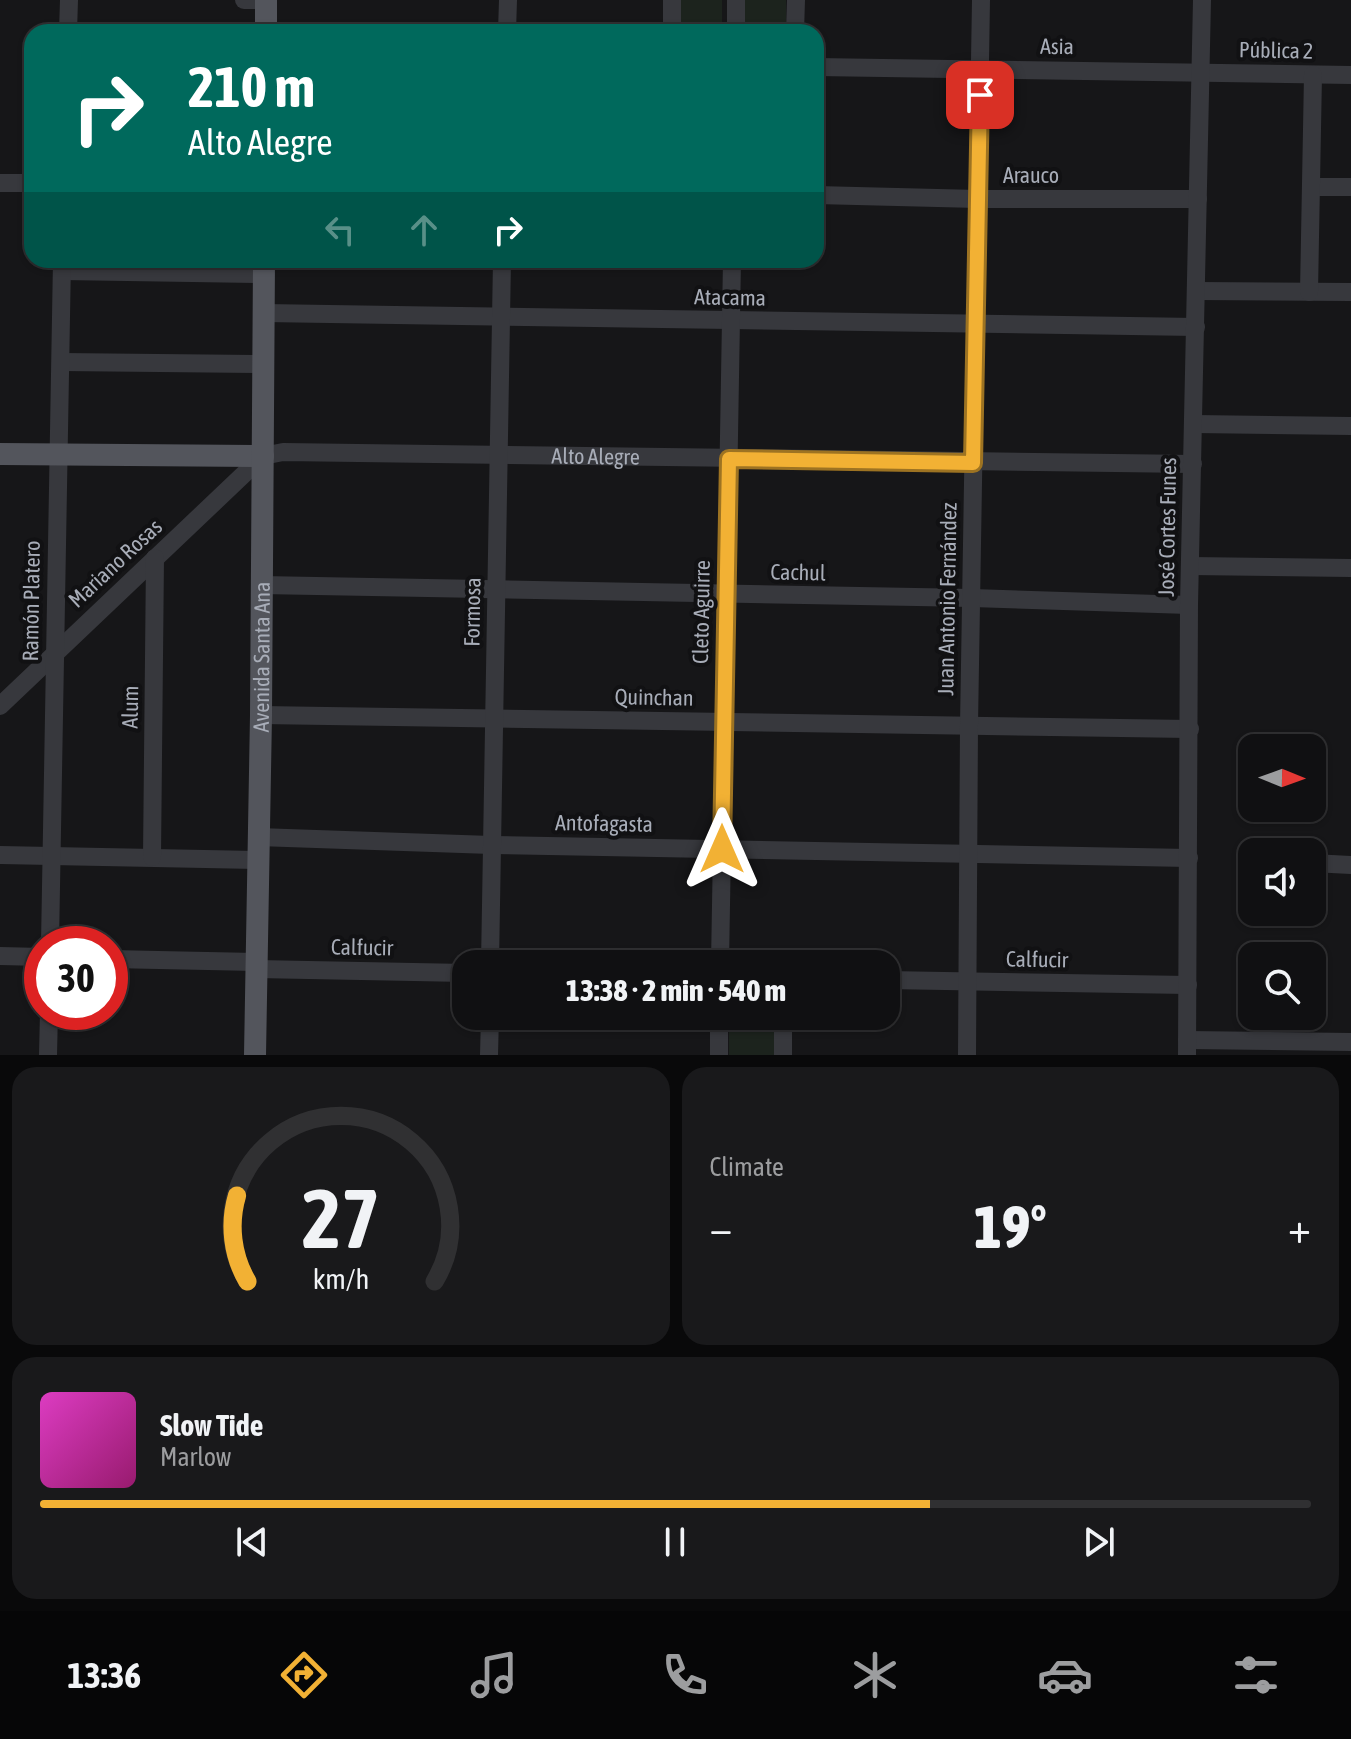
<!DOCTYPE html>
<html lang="en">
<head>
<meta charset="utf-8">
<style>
  body { margin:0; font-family:"Asap Condensed",sans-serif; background:#19191b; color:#f1f3f6; height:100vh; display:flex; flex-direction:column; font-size:30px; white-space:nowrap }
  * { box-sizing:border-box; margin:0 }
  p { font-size:26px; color:#9c9d9f }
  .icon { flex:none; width:44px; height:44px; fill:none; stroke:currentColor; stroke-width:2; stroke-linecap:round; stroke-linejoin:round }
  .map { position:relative; height:1055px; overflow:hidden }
  .drawer { display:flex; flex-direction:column; gap:12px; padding:12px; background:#09090a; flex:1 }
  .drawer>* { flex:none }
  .guide { position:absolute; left:24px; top:24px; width:800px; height:244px; border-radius:24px; box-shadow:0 2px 6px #0004,0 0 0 2px #303032; background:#00695c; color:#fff; overflow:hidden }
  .needle { width:52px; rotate:91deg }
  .fabs { position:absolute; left:1238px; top:734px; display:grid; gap:16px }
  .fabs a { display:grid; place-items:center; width:88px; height:88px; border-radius:16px; background:#101012; box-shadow:0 2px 6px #0004,0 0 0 2px #303032; font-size:40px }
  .speed { position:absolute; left:24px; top:926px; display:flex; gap:16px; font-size:40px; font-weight:700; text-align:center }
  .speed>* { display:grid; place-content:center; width:104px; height:104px; border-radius:50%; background:#101012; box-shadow:0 2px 6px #0004,0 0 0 2px #303032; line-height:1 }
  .speed .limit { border:12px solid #d22; background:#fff; color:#111 }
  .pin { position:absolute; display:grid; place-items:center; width:68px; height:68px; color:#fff; margin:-34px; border-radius:16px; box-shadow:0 4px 12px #0006 }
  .me { position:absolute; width:88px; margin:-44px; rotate:0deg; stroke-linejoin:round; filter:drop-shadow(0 0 6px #0008) }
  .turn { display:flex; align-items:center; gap:28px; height:168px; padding:0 32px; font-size:36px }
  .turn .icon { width:104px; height:104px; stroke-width:2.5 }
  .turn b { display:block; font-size:56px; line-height:68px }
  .lanes { display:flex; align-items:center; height:76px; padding:0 32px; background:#0003; justify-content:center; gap:40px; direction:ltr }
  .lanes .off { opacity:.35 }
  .big { font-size:60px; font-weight:800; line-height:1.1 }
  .drawer .tile { flex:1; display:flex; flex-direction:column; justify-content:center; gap:12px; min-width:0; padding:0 28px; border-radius:24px; background:#19191b }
  .drawer .dial { align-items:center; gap:0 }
  .dial svg { height:208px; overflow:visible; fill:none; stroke:#303032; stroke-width:7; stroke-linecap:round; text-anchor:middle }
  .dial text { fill:#f1f3f6; stroke:none }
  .song { display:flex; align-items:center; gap:24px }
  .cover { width:96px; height:96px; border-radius:12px; background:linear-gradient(135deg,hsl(310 70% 55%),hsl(320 70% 35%)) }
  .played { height:8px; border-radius:4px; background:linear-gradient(90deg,#f2b134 70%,#303032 70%) }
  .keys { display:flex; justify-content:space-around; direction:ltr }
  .heat { display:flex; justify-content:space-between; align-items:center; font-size:44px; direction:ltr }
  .drawer .tiles { flex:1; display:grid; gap:12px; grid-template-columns:1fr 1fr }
  .tile:last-child { grid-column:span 2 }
  .trip { position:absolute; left:452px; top:950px; width:448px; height:80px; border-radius:24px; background:#101012; box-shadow:0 2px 6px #0004,0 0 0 2px #303032; font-weight:800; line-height:80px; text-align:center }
  .tab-bar { display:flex; height:128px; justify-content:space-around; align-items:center; background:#060607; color:#9c9d9f }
  .tab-bar .icon { width:56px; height:56px }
  .tab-bar .active { color:#f2b134 }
  .tab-bar b { font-size:36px; color:#f1f3f6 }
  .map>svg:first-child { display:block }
  .green { fill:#1c231d }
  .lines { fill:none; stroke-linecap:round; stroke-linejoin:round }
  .minor { stroke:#37383d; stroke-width:18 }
  .major { stroke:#53555c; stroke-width:22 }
  .route-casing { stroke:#9d7322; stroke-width:20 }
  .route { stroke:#f2b134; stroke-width:14 }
  .labels { text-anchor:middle; stroke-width:8; stroke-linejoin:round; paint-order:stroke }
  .street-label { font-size:22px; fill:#a8adb8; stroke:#111113 }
</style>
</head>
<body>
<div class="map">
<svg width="1351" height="1055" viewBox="0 0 1351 1055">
  <rect width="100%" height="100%" fill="#161618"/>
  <g class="green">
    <path d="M679,0H722V32H678Z"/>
    <rect x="742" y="0" width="44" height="32"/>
    <rect x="729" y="1016" width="48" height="39"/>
  </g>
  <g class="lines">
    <g class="minor">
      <path d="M244,0H266"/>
      <path d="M68,32L69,0"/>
      <path d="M507,32L508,0"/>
      <path d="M672,32V0"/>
      <path d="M736,32V0"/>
      <path d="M795,32L796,0"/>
      <path d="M816,67L1351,75"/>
      <path d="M0,183H32"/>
      <path d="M1311,187H1351"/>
      <path d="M816,195L978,199H1198"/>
      <path d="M62,271L264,274"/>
      <path d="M1197,291L1351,292"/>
      <path d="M1309,292L1313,75"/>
      <path d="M264,313L1196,327"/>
      <path d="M61,362L264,364"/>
      <path d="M1194,424L1351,426"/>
      <path d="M1190,566L1351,568"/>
      <path d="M261,585L972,598L1189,605"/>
      <path id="s1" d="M0,706L263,456L283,452L1193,464"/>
      <path d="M261,715L1190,729"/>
      <path d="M258,837L491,845L1189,858"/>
      <path d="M0,855L258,860"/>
      <path d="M152,857L155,558"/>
      <path d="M1312,863L1351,865"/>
      <path d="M50,944L62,260"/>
      <path d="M0,956L42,957"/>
      <path d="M110,959L256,962"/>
      <path d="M490,964L502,260"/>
      <path d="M720,964L732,260"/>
      <path d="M256,969L466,973"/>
      <path d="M886,980L1188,985"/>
      <path d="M1187,1040L1351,1042"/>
      <path d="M48,1055L49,1012"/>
      <path d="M489,1055L490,1016"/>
      <path d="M719,1055V1016"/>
      <path d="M783,1055V1016"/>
      <path d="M967,1055L969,725L981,0"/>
      <path d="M1187,1055L1189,605L1202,0"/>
    </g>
    <g class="major">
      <path d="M266,32V0"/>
      <path d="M0,454L263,456"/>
      <path id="s2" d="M255,1055L261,715L264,260"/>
    </g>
  </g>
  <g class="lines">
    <g class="route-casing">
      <path id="route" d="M722,849L729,459L973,463L980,95"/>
    </g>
    <use href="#route" class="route"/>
  </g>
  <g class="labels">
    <g class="street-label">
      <text transform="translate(1057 46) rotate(1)" y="8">Asia</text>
      <text transform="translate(1276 50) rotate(1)" y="8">Pública 2</text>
      <text x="1031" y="183">Arauco</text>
      <text transform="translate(730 297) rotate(1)" y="8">Atacama</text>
      <text dy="8" stroke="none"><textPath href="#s1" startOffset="696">Alto Alegre</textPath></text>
      <text transform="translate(1167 527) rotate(-89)" y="8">José Cortes Funes</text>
      <text transform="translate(115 563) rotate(-43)" y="8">Mariano Rosas</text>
      <text transform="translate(798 572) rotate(1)" y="8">Cachul</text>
      <text transform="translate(947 599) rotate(-89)" y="8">Juan Antonio Fernández</text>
      <text transform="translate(31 601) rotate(-89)" y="8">Ramón Platero</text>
      <text transform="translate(472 612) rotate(-89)" y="8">Formosa</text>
      <text transform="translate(701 612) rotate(-89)" y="8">Cleto Aguirre</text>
      <text dy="8" stroke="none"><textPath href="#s2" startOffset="398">Avenida Santa Ana</textPath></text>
      <text transform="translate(654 697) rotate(1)" y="8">Quinchan</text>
      <text transform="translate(130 707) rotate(-89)" y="8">Alum</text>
      <text transform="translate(604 823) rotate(1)" y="8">Antofagasta</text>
      <text transform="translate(362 947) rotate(1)" y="8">Calfucir</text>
      <text transform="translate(1037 959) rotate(1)" y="8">Calfucir</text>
    </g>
  </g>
</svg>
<div class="fabs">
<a><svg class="needle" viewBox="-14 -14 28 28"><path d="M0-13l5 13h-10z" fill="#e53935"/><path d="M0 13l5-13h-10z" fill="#9c9d9f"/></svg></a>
<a><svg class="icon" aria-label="sound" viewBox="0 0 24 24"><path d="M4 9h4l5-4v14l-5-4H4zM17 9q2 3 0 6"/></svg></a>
<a><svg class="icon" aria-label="search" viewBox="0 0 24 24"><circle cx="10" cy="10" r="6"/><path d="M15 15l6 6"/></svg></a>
</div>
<div class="speed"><div class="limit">30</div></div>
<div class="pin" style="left:980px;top:95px;background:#d93025"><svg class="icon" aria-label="arrive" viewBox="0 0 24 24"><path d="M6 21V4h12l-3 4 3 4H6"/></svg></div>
<svg class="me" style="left:722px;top:849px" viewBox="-20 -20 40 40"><path d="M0-17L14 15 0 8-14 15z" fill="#f2b134" stroke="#fff" stroke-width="4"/></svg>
<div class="trip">13:38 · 2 min · 540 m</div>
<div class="guide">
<div class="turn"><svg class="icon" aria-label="right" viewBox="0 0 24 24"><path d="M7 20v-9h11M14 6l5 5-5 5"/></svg><div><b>210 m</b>Alto Alegre</div></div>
<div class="lanes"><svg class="icon off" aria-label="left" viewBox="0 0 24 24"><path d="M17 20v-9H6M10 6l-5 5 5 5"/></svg><svg class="icon off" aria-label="ahead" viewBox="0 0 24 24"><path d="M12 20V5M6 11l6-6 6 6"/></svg><svg class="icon" aria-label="right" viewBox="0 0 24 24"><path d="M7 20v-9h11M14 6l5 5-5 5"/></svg></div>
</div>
</div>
<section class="drawer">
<div class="tiles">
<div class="tile dial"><svg viewBox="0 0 100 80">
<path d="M14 69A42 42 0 1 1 86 69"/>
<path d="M14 69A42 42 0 0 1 10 36" stroke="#f2b134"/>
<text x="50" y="56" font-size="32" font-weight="700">27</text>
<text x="50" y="72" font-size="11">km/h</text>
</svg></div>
<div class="tile"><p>Climate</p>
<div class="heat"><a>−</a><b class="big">19°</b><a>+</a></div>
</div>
<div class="tile">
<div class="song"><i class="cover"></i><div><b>Slow Tide</b><p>Marlow</p></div></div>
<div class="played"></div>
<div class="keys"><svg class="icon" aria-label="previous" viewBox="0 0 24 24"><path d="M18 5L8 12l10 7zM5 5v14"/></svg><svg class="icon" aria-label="pause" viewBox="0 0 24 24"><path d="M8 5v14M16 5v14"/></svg><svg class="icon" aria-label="next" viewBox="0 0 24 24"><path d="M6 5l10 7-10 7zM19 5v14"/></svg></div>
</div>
</div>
</section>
<nav class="tab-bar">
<b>13:36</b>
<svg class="icon active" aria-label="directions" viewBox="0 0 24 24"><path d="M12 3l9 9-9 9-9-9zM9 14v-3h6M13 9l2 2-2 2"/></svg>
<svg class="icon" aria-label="music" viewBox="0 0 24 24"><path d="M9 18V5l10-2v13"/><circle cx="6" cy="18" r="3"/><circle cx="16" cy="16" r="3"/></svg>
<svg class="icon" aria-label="phone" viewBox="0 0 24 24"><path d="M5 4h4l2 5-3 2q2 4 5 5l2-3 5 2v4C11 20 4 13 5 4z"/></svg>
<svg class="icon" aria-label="climate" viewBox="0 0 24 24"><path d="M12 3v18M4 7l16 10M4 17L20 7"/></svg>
<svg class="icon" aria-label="car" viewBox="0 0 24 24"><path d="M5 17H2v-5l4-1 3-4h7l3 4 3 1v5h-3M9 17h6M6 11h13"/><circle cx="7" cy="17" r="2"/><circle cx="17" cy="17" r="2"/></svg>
<svg class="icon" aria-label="filters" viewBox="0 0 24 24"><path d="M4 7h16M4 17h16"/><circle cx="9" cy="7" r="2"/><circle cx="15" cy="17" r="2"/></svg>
</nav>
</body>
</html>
